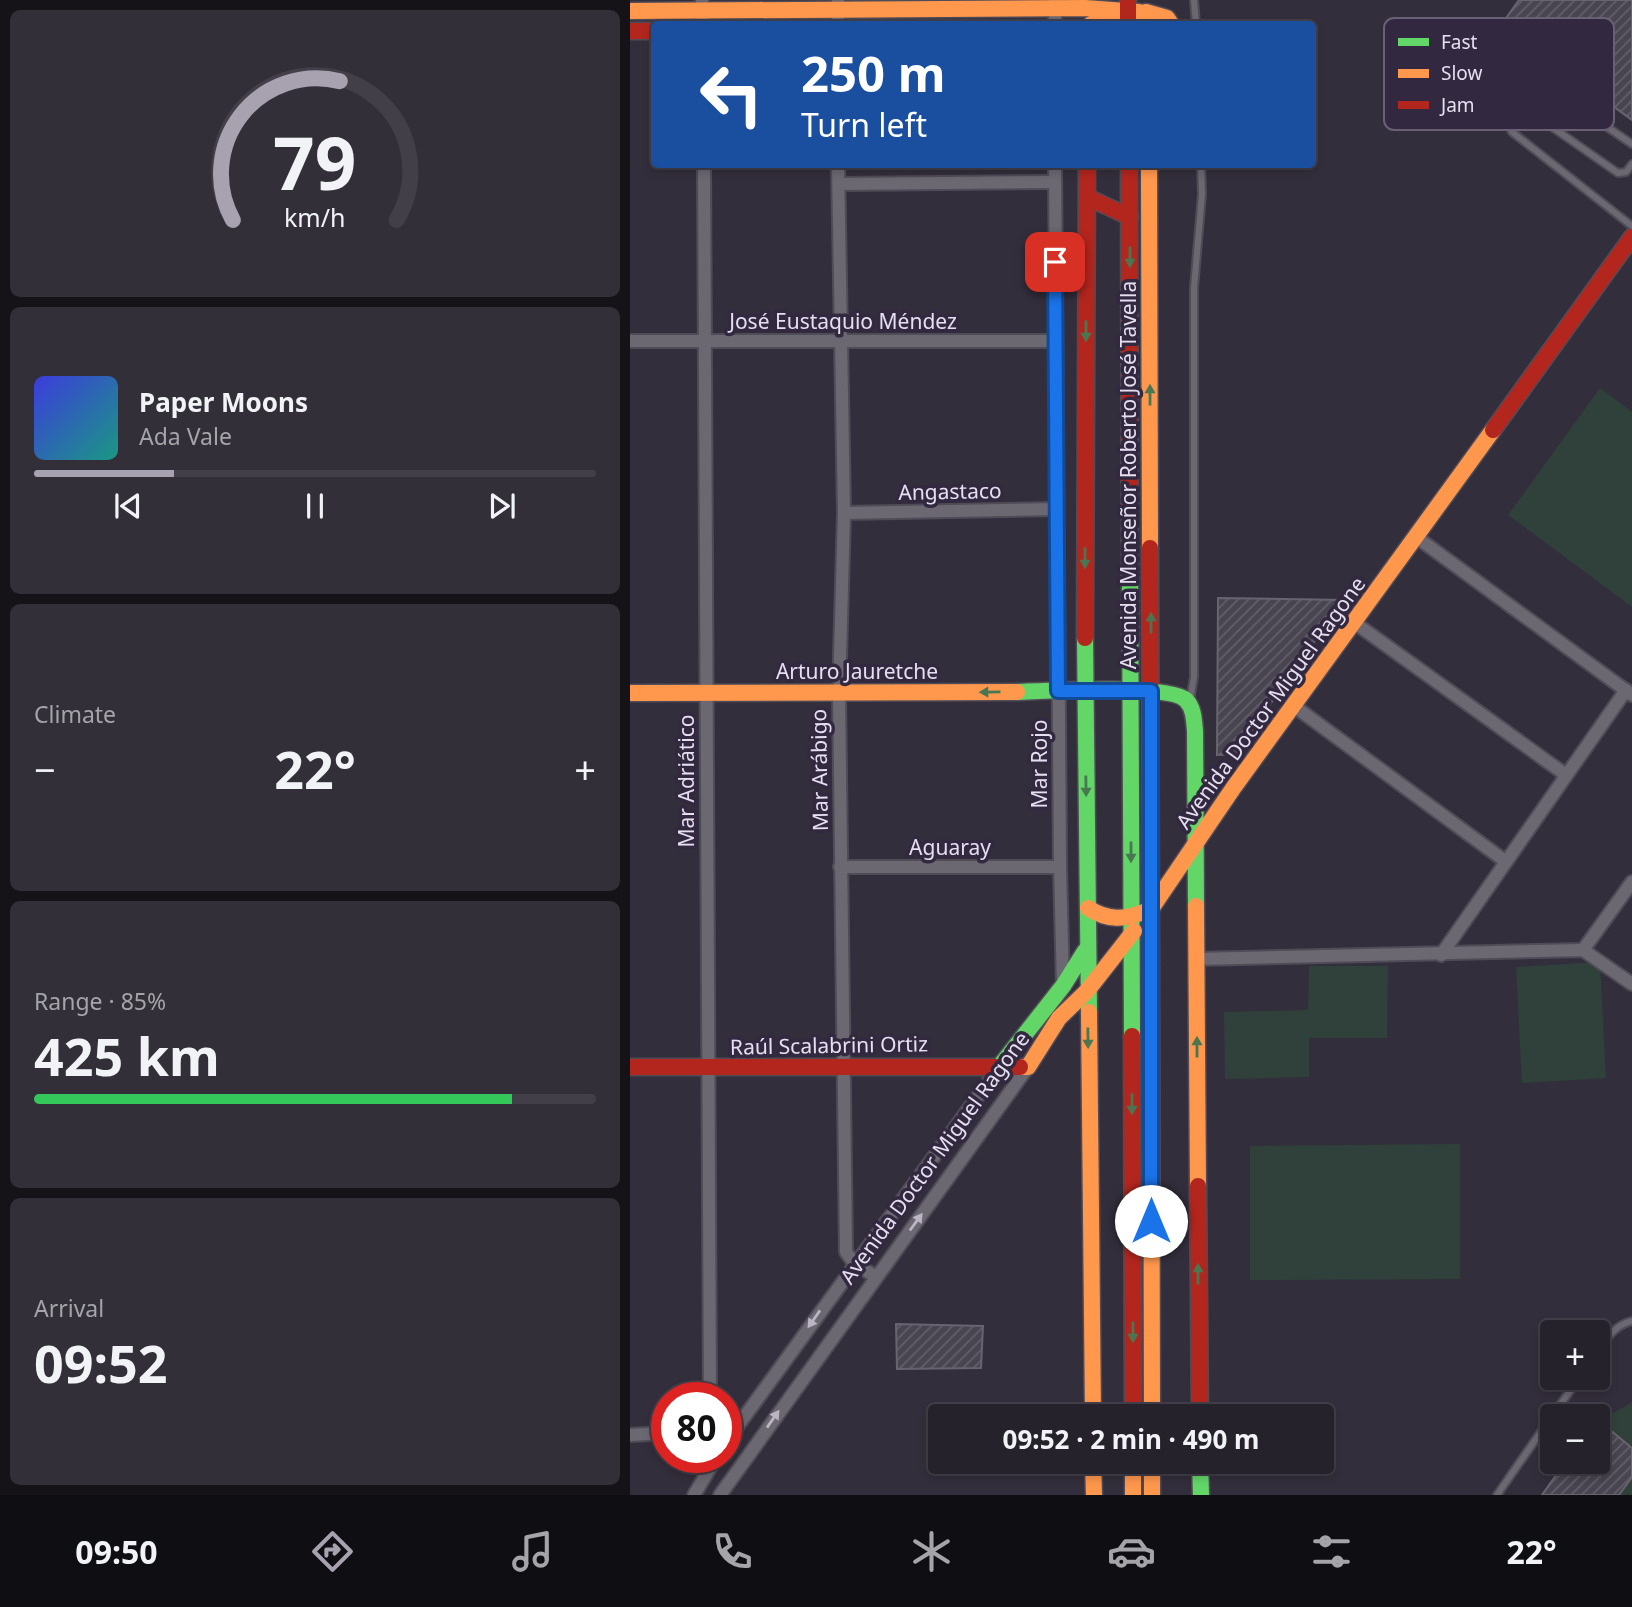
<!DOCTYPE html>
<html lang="en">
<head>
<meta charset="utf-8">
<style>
  body { margin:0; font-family:"Noto Sans",sans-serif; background:#322f38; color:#f1f3f6; height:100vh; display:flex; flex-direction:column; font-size:26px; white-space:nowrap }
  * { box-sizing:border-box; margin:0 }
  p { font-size:23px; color:#a4a4a9 }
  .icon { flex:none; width:38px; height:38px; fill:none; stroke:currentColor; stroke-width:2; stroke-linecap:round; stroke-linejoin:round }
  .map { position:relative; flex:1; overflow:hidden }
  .drawer { display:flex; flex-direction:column; gap:10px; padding:10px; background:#151318; width:630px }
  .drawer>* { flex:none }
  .guide { position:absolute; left:21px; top:21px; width:665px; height:147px; border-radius:7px; box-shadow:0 4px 10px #0003,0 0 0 2px #423f48; background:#1a4fa0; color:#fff; overflow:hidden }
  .buttons { position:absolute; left:910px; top:1320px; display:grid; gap:14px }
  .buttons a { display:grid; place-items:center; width:70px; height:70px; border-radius:7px; background:#26222c; box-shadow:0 4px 10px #0003,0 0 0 2px #423f48; font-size:35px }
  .speed { position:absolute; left:21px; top:1382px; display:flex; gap:14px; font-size:35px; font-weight:700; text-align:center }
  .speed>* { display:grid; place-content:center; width:91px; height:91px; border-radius:50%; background:#26222c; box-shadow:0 4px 10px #0003,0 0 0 2px #423f48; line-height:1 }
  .speed .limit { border:10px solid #d22; background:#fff; color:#111 }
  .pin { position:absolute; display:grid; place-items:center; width:60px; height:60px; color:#fff; margin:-30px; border-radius:14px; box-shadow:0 4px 10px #0006 }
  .me { position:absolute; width:77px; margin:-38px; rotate:0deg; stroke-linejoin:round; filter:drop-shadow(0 0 5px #0008) }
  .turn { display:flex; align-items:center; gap:24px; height:147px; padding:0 35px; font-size:32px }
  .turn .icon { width:91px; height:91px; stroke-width:2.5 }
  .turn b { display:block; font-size:49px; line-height:60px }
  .big { font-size:52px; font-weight:700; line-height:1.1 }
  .drawer .widget { flex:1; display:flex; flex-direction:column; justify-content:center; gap:10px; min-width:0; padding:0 24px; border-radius:10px; background:#322f38 }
  .drawer .dial { align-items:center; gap:0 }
  .dial svg { height:182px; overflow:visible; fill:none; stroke:#423f48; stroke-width:7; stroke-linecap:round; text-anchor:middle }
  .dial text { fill:#f1f3f6; stroke:none }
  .song { display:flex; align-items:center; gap:21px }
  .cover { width:84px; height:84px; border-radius:10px; background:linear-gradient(135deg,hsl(240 70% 55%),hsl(170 70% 35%)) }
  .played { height:7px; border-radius:4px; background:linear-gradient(90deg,#a7a1b0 25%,#423f48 25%) }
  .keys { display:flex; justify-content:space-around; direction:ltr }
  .heat { display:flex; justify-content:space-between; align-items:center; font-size:38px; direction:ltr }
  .charge { height:10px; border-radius:5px; background:linear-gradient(90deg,#34c759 85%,#423f48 0) }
  .trip { position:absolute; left:298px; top:1404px; width:406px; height:70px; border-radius:7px; background:#26222c; box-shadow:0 4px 10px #0003,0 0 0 2px #423f48; font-weight:700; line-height:70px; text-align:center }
  .menu { display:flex; height:112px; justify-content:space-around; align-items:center; background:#0f0e12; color:#a4a4a9 }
  .menu .icon { width:49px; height:49px }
  .menu .on { color:#a7a1b0 }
  .menu b { font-size:32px; color:#f1f3f6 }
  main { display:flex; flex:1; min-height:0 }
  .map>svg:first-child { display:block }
  .grass { fill:#30403a }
  .building { fill:url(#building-hatch); stroke:#68646f; stroke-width:2 }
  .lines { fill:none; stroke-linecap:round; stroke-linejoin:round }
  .lane-casing { stroke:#504c57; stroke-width:10 }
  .street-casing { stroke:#504c57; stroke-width:16 }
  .fast-casing { stroke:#504c57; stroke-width:19 }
  .slow-casing { stroke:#504c57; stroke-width:19 }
  .jam-casing { stroke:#504c57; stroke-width:19 }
  .lane { stroke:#6c6872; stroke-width:6 }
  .street { stroke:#6c6872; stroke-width:12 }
  .fast { stroke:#63d668; stroke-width:16 }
  .slow { stroke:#ff974d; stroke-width:16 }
  .jam { stroke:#b3261e; stroke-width:16 }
  .oneway { fill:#487752 }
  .oneway2 { fill:#bbb5c3 }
  .route-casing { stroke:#114b97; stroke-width:18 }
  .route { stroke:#1a73e8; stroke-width:12 }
  .labels { text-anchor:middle; stroke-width:7; stroke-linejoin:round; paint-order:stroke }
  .street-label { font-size:21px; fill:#e5dfef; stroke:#322940 }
  .key { fill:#322940; stroke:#686075; stroke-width:2 }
  .key-label { font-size:19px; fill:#e5dfef }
</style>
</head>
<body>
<main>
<section class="drawer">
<div class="widget dial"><svg viewBox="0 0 100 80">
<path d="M14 69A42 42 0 1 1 86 69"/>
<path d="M14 69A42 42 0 0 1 61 8" stroke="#a7a1b0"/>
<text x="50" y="56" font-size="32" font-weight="700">79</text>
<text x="50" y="72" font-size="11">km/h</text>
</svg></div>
<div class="widget">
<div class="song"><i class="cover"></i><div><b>Paper Moons</b><p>Ada Vale</p></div></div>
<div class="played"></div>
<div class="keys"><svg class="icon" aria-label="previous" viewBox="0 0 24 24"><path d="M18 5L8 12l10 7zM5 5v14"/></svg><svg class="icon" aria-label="pause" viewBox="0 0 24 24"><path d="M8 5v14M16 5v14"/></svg><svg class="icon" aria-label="next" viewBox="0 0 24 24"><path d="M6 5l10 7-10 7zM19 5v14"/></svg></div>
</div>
<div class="widget"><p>Climate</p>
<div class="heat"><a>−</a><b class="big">22°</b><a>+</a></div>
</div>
<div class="widget"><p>Range · 85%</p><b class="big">425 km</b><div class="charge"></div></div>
<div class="widget"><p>Arrival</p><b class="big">09:52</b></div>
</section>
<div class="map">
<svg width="1002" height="1495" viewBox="0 0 1002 1495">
  <defs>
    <pattern id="building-hatch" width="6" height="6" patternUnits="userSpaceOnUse" patternTransform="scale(1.75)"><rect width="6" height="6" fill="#494550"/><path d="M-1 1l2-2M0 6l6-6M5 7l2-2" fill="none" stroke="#635f6a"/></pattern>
  </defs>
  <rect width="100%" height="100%" fill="#332e3b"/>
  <g class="grass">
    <path d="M970,388L1002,412V607L878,515Z"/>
    <path d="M970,962L976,1078L892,1083L886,967Z"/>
    <path d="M679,966H758L757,1038H679V1077L595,1079L594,1012L678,1010Z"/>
    <path d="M830,1144V1279L620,1280V1146Z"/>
    <path d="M1002,1402V1495H912L936,1461H968V1422Z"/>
  </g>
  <g class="building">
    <path d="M889,0H1002V120L871,25Z"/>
    <path d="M588,598L714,600L605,754L587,755Z"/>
    <path d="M266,1324L353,1326L351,1368L267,1369Z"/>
    <path d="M968,1420L1002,1448V1477L989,1495H912L936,1461H968Z"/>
  </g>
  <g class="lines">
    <g class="lane-casing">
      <g id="lane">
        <path d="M564,0L566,24"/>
        <path d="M908,58C892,81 869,103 882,132L1002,226"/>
        <path d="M898,73L1002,144"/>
        <path d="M910,81L897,104L899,111L988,173L996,172L1002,164"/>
        <path d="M560,700L564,677V288L572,194L571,164"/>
        <path d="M968,1351C977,1338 985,1325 1002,1321"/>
        <path d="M922,1416L950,1377"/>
        <path d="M867,1495L922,1416"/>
      </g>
    </g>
    <g class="street-casing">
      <g id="street">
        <path d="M72,0L73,24"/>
        <path d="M425,0V24"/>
        <path d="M208,24V0"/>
        <path d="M74,164L80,1398"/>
        <path d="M208,164L214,513L209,694L216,1252L224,1263L246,1277"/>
        <path d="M425,164L430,867L433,986"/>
        <path d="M209,184L425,182"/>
        <path d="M0,341H426"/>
        <path d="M214,513L427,509"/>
        <path d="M785,536L1002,695"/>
        <path d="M725,623L936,775"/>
        <path d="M664,706L875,861"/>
        <path d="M210,867H430"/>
        <path d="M953,950L1002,882"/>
        <path d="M811,955L996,690"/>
        <path d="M566,959L953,950L1002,984"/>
        <path d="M0,1435L37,1433"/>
        <path d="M96,1442L370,1066"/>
        <path d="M64,1495L86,1458"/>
        <path d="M90,1495L398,1067"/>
      </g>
    </g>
    <g class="fast-casing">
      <g id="fast">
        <path d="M500,576L502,1036"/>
        <path d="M455,638L459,1012"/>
        <path d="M387,692C415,691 540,684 556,700C564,708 564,721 565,731L566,906"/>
        <path d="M370,1066L433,986L455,951"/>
        <path d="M570,1461L571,1495"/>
      </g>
    </g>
    <g class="slow-casing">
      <g id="slow">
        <path d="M0,11L455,8L509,12"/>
        <path d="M516,12L537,18L541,24"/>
        <path d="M461,24L491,14"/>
        <path d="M519,164L520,548"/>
        <path d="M0,693L387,692"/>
        <path d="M566,906L568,1186"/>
        <path d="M458,908C478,921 495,920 516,911"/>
        <path d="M521,909L604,787L863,430"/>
        <path d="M521,968L522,1416"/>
        <path d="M459,1012L463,1416"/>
        <path d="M390,1067H398L429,1018L457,991L504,931"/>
        <path d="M463,1461L464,1495"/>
        <path d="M503,1461V1495"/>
        <path d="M522,1461V1495"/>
      </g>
    </g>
    <g class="jam-casing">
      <g id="jam">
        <path d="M498,0V24"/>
        <path d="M0,31H24"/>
        <path d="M499,164L500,576"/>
        <path d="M457,197L500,217"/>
        <path d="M863,430L1002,237"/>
        <path d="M520,548L521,968"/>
        <path d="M455,638L457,164"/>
        <path d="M502,1036L503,1416"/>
        <path d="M0,1067H390"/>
        <path d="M568,1186L570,1416"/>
      </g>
    </g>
    <use href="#lane" class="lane"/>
    <use href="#street" class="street"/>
    <use href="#fast" class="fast"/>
    <use href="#slow" class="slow"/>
    <use href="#jam" class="jam"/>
  </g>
  <defs><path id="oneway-solid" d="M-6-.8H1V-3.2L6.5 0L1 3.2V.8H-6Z" transform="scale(1.75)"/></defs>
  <g class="oneway">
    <use href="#oneway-solid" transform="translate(500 257) rotate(90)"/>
    <use href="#oneway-solid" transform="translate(456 331) rotate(90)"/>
    <use href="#oneway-solid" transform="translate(520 395) rotate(-90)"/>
    <use href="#oneway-solid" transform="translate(455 558) rotate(90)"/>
    <use href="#oneway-solid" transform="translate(521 623) rotate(-90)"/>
    <use href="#oneway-solid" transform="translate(360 692) rotate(179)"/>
    <use href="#oneway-solid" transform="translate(456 786) rotate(89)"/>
    <use href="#oneway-solid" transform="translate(501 852) rotate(90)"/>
    <use href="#oneway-solid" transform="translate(458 1038) rotate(89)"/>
    <use href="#oneway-solid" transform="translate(567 1047) rotate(-90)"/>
    <use href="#oneway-solid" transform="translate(502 1104) rotate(90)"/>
    <use href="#oneway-solid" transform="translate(568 1274) rotate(-90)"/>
    <use href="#oneway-solid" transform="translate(503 1332) rotate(90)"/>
  </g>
  <g class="oneway2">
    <use href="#oneway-solid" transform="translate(286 1222) rotate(-54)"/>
    <use href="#oneway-solid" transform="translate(184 1319) rotate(125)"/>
    <use href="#oneway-solid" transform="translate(143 1419) rotate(-55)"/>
  </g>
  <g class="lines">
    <g class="route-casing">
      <path id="route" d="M425,262L428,691H521V1221"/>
    </g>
    <use href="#route" class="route"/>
  </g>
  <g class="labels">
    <g class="street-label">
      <text x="213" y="329">José Eustaquio Méndez</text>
      <text transform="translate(499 475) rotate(-90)" y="7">Avenida Monseñor Roberto José Tavella</text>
      <text transform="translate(320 492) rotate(-1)" y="7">Angastaco</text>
      <text x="227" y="679">Arturo Jauretche</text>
      <text transform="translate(641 703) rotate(-54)" y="7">Avenida Doctor Miguel Ragone</text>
      <text transform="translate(410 764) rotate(-90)" y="7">Mar Rojo</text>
      <text transform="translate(190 770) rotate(-91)" y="7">Mar Arábigo</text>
      <text transform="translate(57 781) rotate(-90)" y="7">Mar Adriático</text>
      <text x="320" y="855">Aguaray</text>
      <text transform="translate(199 1046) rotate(-1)" y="7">Raúl Scalabrini Ortiz</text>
      <text transform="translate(305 1158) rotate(-54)" y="7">Avenida Doctor Miguel Ragone</text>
    </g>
  </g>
  <rect x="754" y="18" width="230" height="112" rx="10" class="key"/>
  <rect x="768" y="38" width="31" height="8" fill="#63d668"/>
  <rect x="768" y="69" width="31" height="9" fill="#ff974d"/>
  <rect x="768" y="101" width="31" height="8" fill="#b3261e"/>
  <g class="key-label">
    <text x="811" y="49">Fast</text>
    <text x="811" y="80">Slow</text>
    <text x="811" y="112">Jam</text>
  </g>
</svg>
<div class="buttons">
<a>+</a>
<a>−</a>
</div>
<div class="speed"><div class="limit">80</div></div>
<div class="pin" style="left:425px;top:262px;background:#d93025"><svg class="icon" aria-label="arrive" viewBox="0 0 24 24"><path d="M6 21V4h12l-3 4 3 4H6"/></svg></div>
<svg class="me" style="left:521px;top:1221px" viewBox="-20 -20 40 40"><circle r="19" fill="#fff"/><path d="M0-13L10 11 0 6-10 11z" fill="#1a73e8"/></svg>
<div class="trip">09:52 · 2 min · 490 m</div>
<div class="guide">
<div class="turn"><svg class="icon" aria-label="left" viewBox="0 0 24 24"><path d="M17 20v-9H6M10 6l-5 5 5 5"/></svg><div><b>250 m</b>Turn left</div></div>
</div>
</div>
</main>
<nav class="menu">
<b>09:50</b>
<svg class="icon on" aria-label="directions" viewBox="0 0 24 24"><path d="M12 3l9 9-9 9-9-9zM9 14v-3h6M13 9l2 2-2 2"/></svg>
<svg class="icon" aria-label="music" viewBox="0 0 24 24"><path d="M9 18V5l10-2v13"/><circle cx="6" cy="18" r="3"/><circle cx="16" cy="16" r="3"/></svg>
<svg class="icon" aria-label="phone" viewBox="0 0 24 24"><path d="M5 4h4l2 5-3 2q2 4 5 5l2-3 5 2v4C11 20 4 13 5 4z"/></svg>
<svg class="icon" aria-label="climate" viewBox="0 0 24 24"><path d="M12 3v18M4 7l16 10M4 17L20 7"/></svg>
<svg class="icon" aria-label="car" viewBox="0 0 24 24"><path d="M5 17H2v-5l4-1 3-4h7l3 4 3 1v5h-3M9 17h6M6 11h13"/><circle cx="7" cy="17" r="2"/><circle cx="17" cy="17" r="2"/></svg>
<svg class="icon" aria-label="filters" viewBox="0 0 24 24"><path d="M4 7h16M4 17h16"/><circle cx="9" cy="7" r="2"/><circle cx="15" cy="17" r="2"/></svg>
<b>22°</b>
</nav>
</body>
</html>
